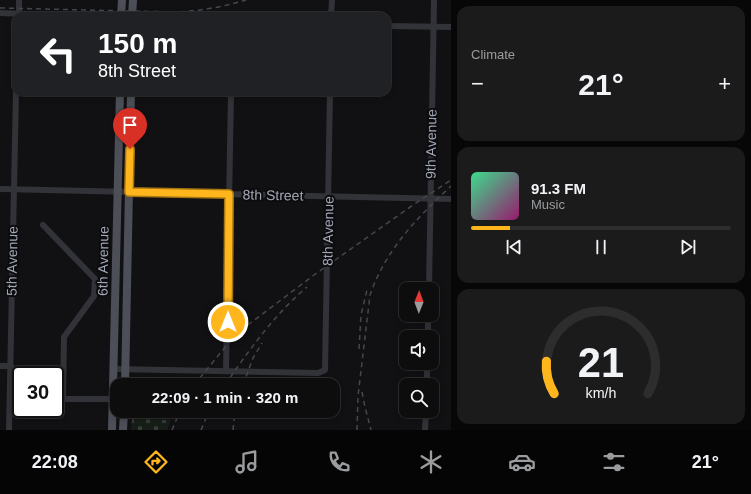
<!DOCTYPE html>
<html lang="en">
<head>
<meta charset="utf-8">
<style>
  body { margin:0; font-family:Helvetica,sans-serif; background:#1b1b1c; color:#f1f3f6; height:100vh; display:flex; flex-direction:column; font-size:15px; white-space:nowrap }
  * { box-sizing:border-box; margin:0 }
  p { font-size:13px; color:#9a9c9e }
  .icon { flex:none; width:22px; height:22px; fill:none; stroke:currentColor; stroke-width:2; stroke-linecap:round; stroke-linejoin:round }
  .map { position:relative; flex:1; overflow:hidden }
  .drawer { display:flex; flex-direction:column; gap:6px; padding:6px; background:#070708; width:300px }
  .drawer>* { flex:none }
  .guide { position:absolute; left:12px; top:12px; width:379px; height:84px; border-radius:12px; box-shadow:0 2px 6px #0003,0 0 0 1px #2d2d2e; background:#202124; color:#fff; overflow:hidden }
  .needle { width:26px; rotate:1deg }
  .controls { position:absolute; left:399px; top:282px; display:grid; gap:8px }
  .controls a { display:grid; place-items:center; width:40px; height:40px; border-radius:8px; background:#0d0d0e; box-shadow:0 2px 6px #0003,0 0 0 1px #2d2d2e; font-size:20px }
  .speed { position:absolute; left:12px; top:366px; display:flex; gap:8px; font-size:20px; font-weight:700; text-align:center }
  .speed>* { display:grid; place-content:center; width:52px; height:52px; border-radius:50%; background:#0d0d0e; box-shadow:0 2px 6px #0003,0 0 0 1px #2d2d2e; line-height:1 }
  .speed .limit { border:2px solid #111; border-radius:6px; background:#fff; color:#111 }
  .pin { position:absolute; display:grid; place-items:center; width:34px; height:34px; color:#fff; margin:-41px -17px; border-radius:50% 50% 50% 0; rotate:-45deg; box-shadow:0 0 4px #0007 }
  .pin .icon { rotate:45deg }
  .me { position:absolute; width:44px; margin:-22px; rotate:0deg; stroke-linejoin:round; filter:drop-shadow(0 0 3px #0008) }
  .turn { display:flex; align-items:center; gap:14px; height:84px; padding:0 20px; font-size:18px }
  .turn .icon { width:52px; height:52px; stroke-width:2.5 }
  .turn b { display:block; font-size:28px; line-height:34px }
  .big { font-size:30px; font-weight:700; line-height:1.1 }
  .drawer .tile { flex:1; display:flex; flex-direction:column; justify-content:center; gap:6px; min-width:0; padding:0 14px; border-radius:12px; background:#1b1b1c }
  .drawer .dial { align-items:center; gap:0 }
  .dial svg { height:104px; overflow:visible; fill:none; stroke:#2d2d2e; stroke-width:7; stroke-linecap:round; text-anchor:middle }
  .dial text { fill:#f1f3f6; stroke:none }
  .song { display:flex; align-items:center; gap:12px }
  .cover { width:48px; height:48px; border-radius:6px; background:linear-gradient(135deg,hsl(150 70% 55%),hsl(320 70% 35%)) }
  .played { height:4px; border-radius:2px; background:linear-gradient(90deg,#ffb61d 15%,#2d2d2e 15%) }
  .keys { display:flex; justify-content:space-around; direction:ltr }
  .heat { display:flex; justify-content:space-between; align-items:center; font-size:22px; direction:ltr }
  .trip { position:absolute; left:110px; top:378px; width:230px; height:40px; border-radius:12px; background:#0d0d0e; box-shadow:0 2px 6px #0003,0 0 0 1px #2d2d2e; font-weight:700; line-height:40px; text-align:center }
  .dock { display:flex; height:64px; justify-content:space-around; align-items:center; background:#050506; color:#9a9c9e }
  .dock .icon { width:28px; height:28px }
  .dock .active { color:#ffb61d }
  .dock b { font-size:18px; color:#f1f3f6 }
  main { display:flex; flex:1; min-height:0 }
  .map>svg:first-child { display:block }
  .cemetery { fill:url(#cemetery-stones) }
  .lines { fill:none; stroke-linecap:round; stroke-linejoin:round }
  .minor { stroke:#323338; stroke-width:6 }
  .major { stroke:#4d4f58; stroke-width:8 }
  .rail { stroke:#45474d; stroke-width:1.5; stroke-dasharray:5 4; stroke-linecap:butt }
  .route-casing { stroke:#a67613; stroke-width:10 }
  .route { stroke:#ffb61d; stroke-width:7 }
  .labels { text-anchor:middle; stroke-width:4; stroke-linejoin:round; paint-order:stroke }
  .street-label { font-size:14px; fill:#a1a7b5; stroke:#0c0c0e }
</style>
</head>
<body>
<main>
<div class="map">
<svg width="451" height="430" viewBox="0 0 451 430">
  <defs>
    <pattern id="cemetery-stones" width="16" height="16" patternUnits="userSpaceOnUse"><rect width="16" height="16" fill="#171e18"/><path d="M2 7V4a2 2 0 0 1 4 0v3zM10 15v-3a2 2 0 0 1 4 0v3z" fill="#363c37"/></pattern>
  </defs>
  <rect width="100%" height="100%" fill="#111113"/>
  <path class="cemetery" d="M132,419L171,420L167,430H131Z"/>
  <g class="lines">
    <g class="minor">
      <path d="M0,13L72,16"/>
      <path d="M19,16V0"/>
      <path d="M331,16L332,0"/>
      <path d="M387,26L451,27"/>
      <path d="M0,189L451,199"/>
      <path d="M43,225L95,279L94,296L64,337L63,399H113"/>
      <path d="M429,289L434,0"/>
      <path d="M428,337V315"/>
      <path d="M0,366H11"/>
      <path d="M114,369L318,373L325,370L330,92"/>
      <path d="M226,371L231,92"/>
      <path d="M427,385V363"/>
      <path d="M9,430L16,92"/>
      <path d="M425,430L426,411"/>
    </g>
    <g class="major">
      <path d="M121,16L122,0"/>
      <path d="M132,16L133,0"/>
      <path d="M125,385L131,92"/>
      <path d="M112,430L120,92"/>
      <path d="M123,430L124,411"/>
    </g>
    <g class="rail">
      <path d="M0,8L175,12C199,11 223,7 246,0"/>
      <path d="M359,349L361,315L367,290"/>
      <path d="M194,385L236,334L314,275L413,205L451,180"/>
      <path d="M225,385C249,350 275,314 307,287"/>
      <path d="M243,385L253,358L262,343"/>
      <path d="M362,392L365,407L371,430"/>
      <path d="M172,430L180,411"/>
      <path d="M201,430L209,411"/>
      <path d="M233,430L235,411"/>
      <path d="M357,430L358,396L370,295C386,249 417,218 451,186"/>
    </g>
  </g>
  <g class="lines">
    <g class="route-casing">
      <path id="route" d="M130,149L129,192L229,194L228,322"/>
    </g>
    <use href="#route" class="route"/>
  </g>
  <g class="labels">
    <g class="street-label">
      <text transform="translate(431 144) rotate(-89)" y="5">9th Avenue</text>
      <text transform="translate(273 195) rotate(1)" y="5">8th Street</text>
      <text transform="translate(328 231) rotate(-89)" y="5">8th Avenue</text>
      <text transform="translate(12 261) rotate(-89)" y="5">5th Avenue</text>
      <text transform="translate(103 261) rotate(-89)" y="5">6th Avenue</text>
    </g>
  </g>
</svg>
<div class="controls">
<a><svg class="needle" viewBox="-14 -14 28 28"><path d="M0-13l5 13h-10z" fill="#e53935"/><path d="M0 13l5-13h-10z" fill="#9a9c9e"/></svg></a>
<a><svg class="icon" aria-label="sound" viewBox="0 0 24 24"><path d="M4 9h4l5-4v14l-5-4H4zM17 9q2 3 0 6"/></svg></a>
<a><svg class="icon" aria-label="search" viewBox="0 0 24 24"><circle cx="10" cy="10" r="6"/><path d="M15 15l6 6"/></svg></a>
</div>
<div class="speed"><div class="limit">30</div></div>
<div class="pin" style="left:130px;top:149px;background:#d93025"><svg class="icon" aria-label="arrive" viewBox="0 0 24 24"><path d="M6 21V4h12l-3 4 3 4H6"/></svg></div>
<svg class="me" style="left:228px;top:322px" viewBox="-20 -20 40 40"><circle r="17" fill="#ffb61d" stroke="#fff" stroke-width="3"/><path d="M0-11L8 9 0 5-8 9z" fill="#fff"/></svg>
<div class="trip">22:09 · 1 min · 320 m</div>
<div class="guide">
<div class="turn"><svg class="icon" aria-label="left" viewBox="0 0 24 24"><path d="M17 20v-9H6M10 6l-5 5 5 5"/></svg><div><b>150 m</b>8th Street</div></div>
</div>
</div>
<section class="drawer">
<div class="tile"><p>Climate</p>
<div class="heat"><a>−</a><b class="big">21°</b><a>+</a></div>
</div>
<div class="tile">
<div class="song"><i class="cover"></i><div><b>91.3 FM</b><p>Music</p></div></div>
<div class="played"></div>
<div class="keys"><svg class="icon" aria-label="previous" viewBox="0 0 24 24"><path d="M18 5L8 12l10 7zM5 5v14"/></svg><svg class="icon" aria-label="pause" viewBox="0 0 24 24"><path d="M8 5v14M16 5v14"/></svg><svg class="icon" aria-label="next" viewBox="0 0 24 24"><path d="M6 5l10 7-10 7zM19 5v14"/></svg></div>
</div>
<div class="tile dial"><svg viewBox="0 0 100 80">
<path d="M14 69A42 42 0 1 1 86 69"/>
<path d="M14 69A42 42 0 0 1 8 44" stroke="#ffb61d"/>
<text x="50" y="56" font-size="32" font-weight="700">21</text>
<text x="50" y="72" font-size="11">km/h</text>
</svg></div>
</section>
</main>
<nav class="dock">
<b>22:08</b>
<svg class="icon active" aria-label="directions" viewBox="0 0 24 24"><path d="M12 3l9 9-9 9-9-9zM9 14v-3h6M13 9l2 2-2 2"/></svg>
<svg class="icon" aria-label="music" viewBox="0 0 24 24"><path d="M9 18V5l10-2v13"/><circle cx="6" cy="18" r="3"/><circle cx="16" cy="16" r="3"/></svg>
<svg class="icon" aria-label="phone" viewBox="0 0 24 24"><path d="M5 4h4l2 5-3 2q2 4 5 5l2-3 5 2v4C11 20 4 13 5 4z"/></svg>
<svg class="icon" aria-label="climate" viewBox="0 0 24 24"><path d="M12 3v18M4 7l16 10M4 17L20 7"/></svg>
<svg class="icon" aria-label="car" viewBox="0 0 24 24"><path d="M5 17H2v-5l4-1 3-4h7l3 4 3 1v5h-3M9 17h6M6 11h13"/><circle cx="7" cy="17" r="2"/><circle cx="17" cy="17" r="2"/></svg>
<svg class="icon" aria-label="filters" viewBox="0 0 24 24"><path d="M4 7h16M4 17h16"/><circle cx="9" cy="7" r="2"/><circle cx="15" cy="17" r="2"/></svg>
<b>21°</b>
</nav>
</body>
</html>
